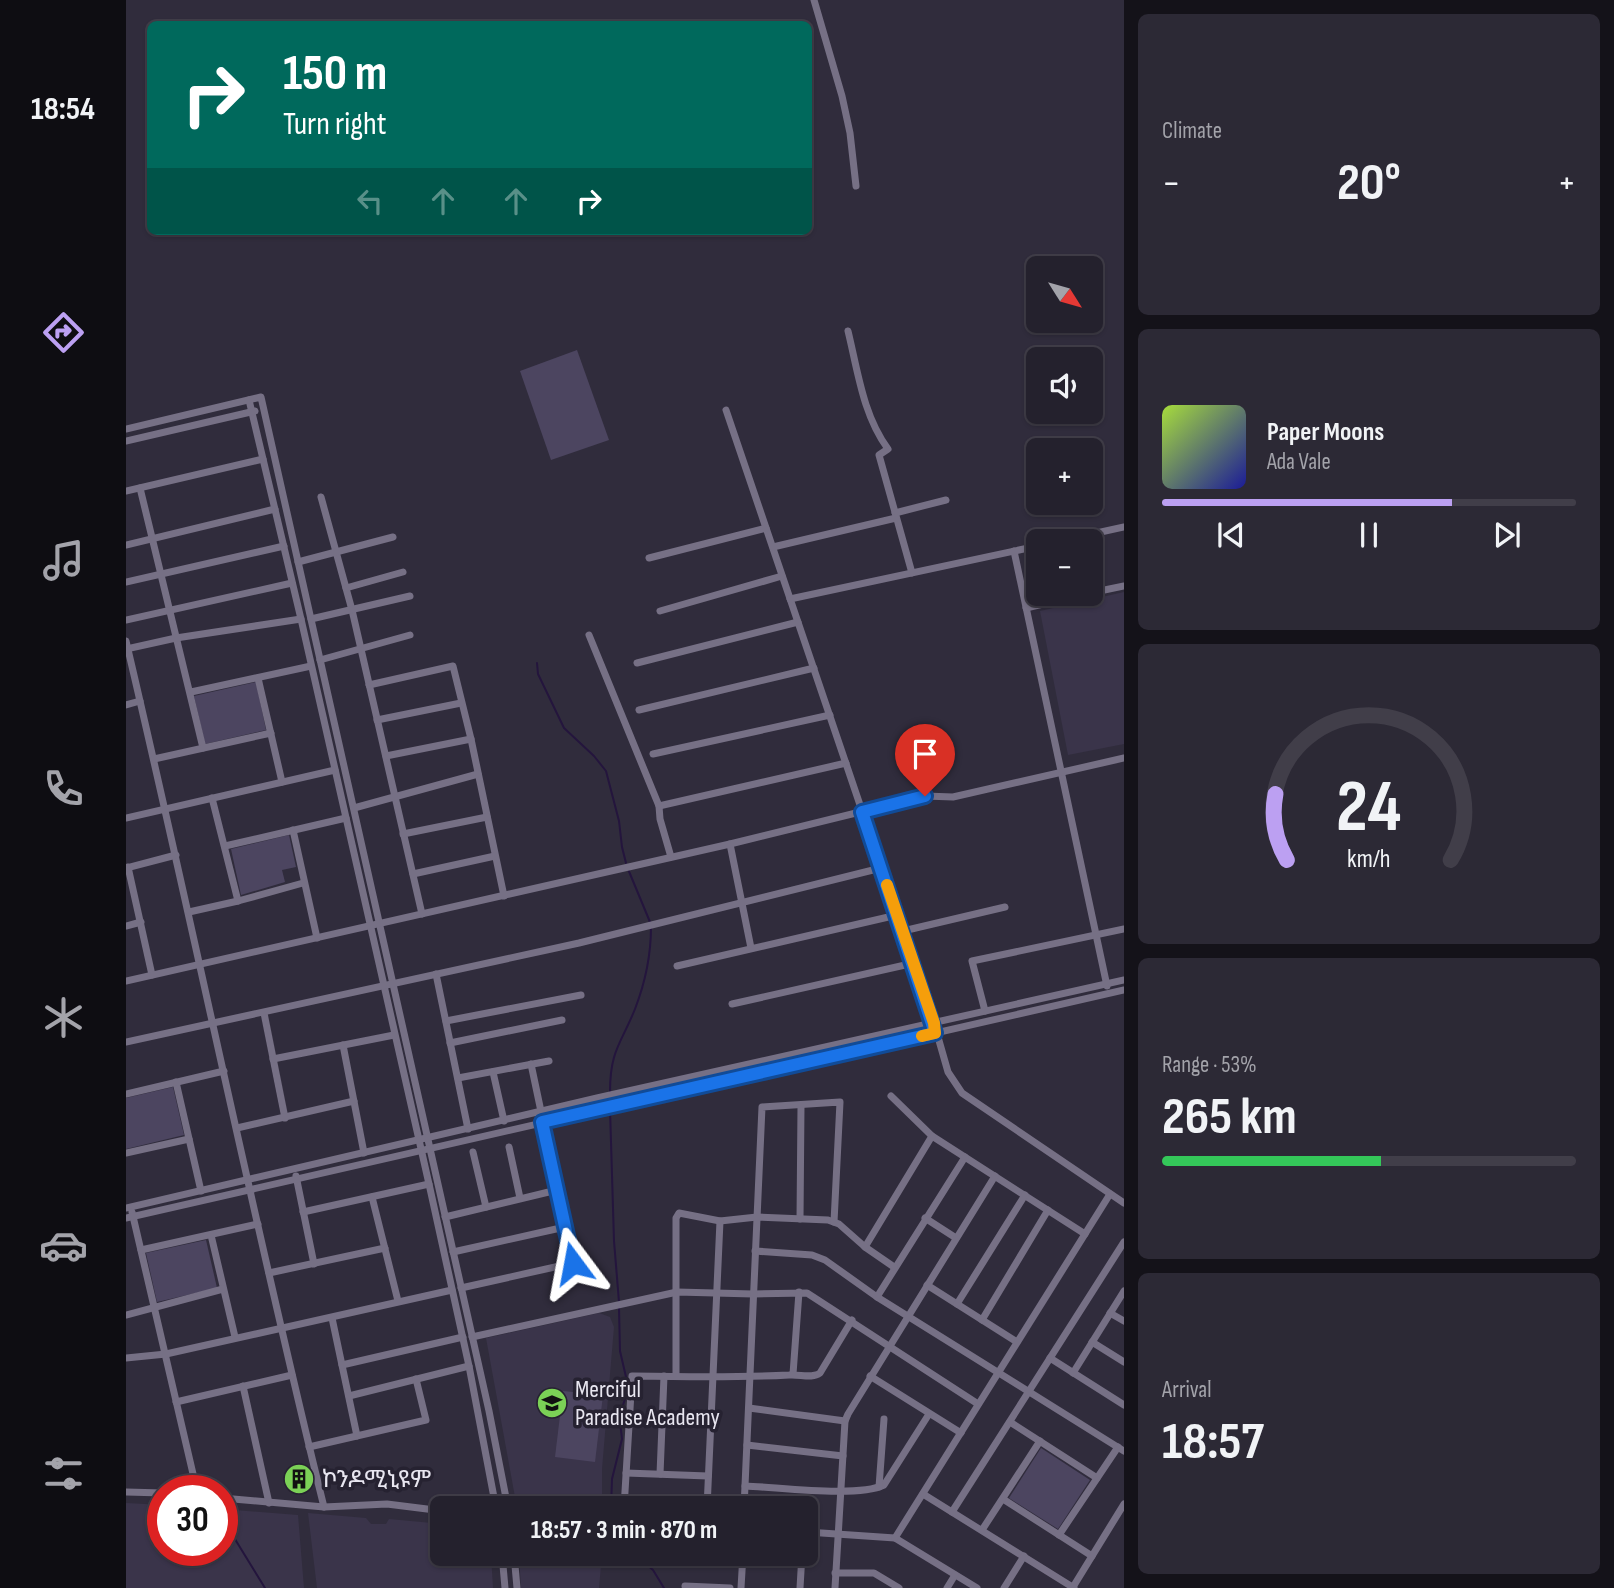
<!DOCTYPE html>
<html lang="en">
<head>
<meta charset="utf-8">
<style>
  body { margin:0; font-family:"Sofia Sans Condensed","Noto Sans Ethiopic",sans-serif; background:#2c2935; color:#f1f3f6; height:100vh; display:flex; flex-direction:column; font-size:26px; white-space:nowrap }
  * { box-sizing:border-box; margin:0 }
  p { font-size:23px; color:#a3a3aa }
  .icon { flex:none; width:38px; height:38px; fill:none; stroke:currentColor; stroke-width:2; stroke-linecap:round; stroke-linejoin:round }
  .map { position:relative; flex:1; overflow:hidden }
  .details { display:flex; flex-direction:column; gap:14px; padding:14px; background:#141219; width:490px }
  .details>* { flex:none }
  .top-card { position:absolute; left:21px; top:21px; width:665px; height:214px; border-radius:10px; box-shadow:0 2px 5px #0004,0 0 0 2px #413e49; background:#00695c; color:#fff; overflow:hidden }
  .needle { width:46px; rotate:127deg }
  .tools { position:absolute; left:900px; top:256px; display:grid; gap:14px }
  .tools a { display:grid; place-items:center; width:77px; height:77px; border-radius:10px; background:#24212d; box-shadow:0 2px 5px #0004,0 0 0 2px #413e49; font-size:35px }
  .speed { position:absolute; left:21px; top:1475px; display:flex; gap:14px; font-size:35px; font-weight:700; text-align:center }
  .speed>* { display:grid; place-content:center; width:91px; height:91px; border-radius:50%; background:#24212d; box-shadow:0 2px 5px #0004,0 0 0 2px #413e49; line-height:1 }
  .speed .limit { border:10px solid #d22; background:#fff; color:#111 }
  .pin { position:absolute; display:grid; place-items:center; width:60px; height:60px; color:#fff; margin:-72px -30px; border-radius:50% 50% 50% 0; rotate:-45deg; box-shadow:0 0 7px #0007 }
  .pin .icon { rotate:45deg }
  .me { position:absolute; width:77px; margin:-38px; rotate:347deg; stroke-linejoin:round; filter:drop-shadow(0 0 5px #0008) }
  .turn { display:flex; align-items:center; gap:24px; height:147px; padding:0 21px; font-size:32px }
  .turn .icon { width:91px; height:91px; stroke-width:2.5 }
  .turn b { display:block; font-size:49px; line-height:60px }
  .lanes { display:flex; align-items:center; height:66px; padding:0 21px; background:#0003; justify-content:center; gap:35px; direction:ltr }
  .lanes .off { opacity:.35 }
  .big { font-size:52px; font-weight:700; line-height:1.1 }
  .details .tile { flex:1; display:flex; flex-direction:column; justify-content:center; gap:10px; min-width:0; padding:0 24px; border-radius:10px; background:#2c2935 }
  .details .dial { align-items:center; gap:0 }
  .dial svg { height:182px; overflow:visible; fill:none; stroke:#413e49; stroke-width:7; stroke-linecap:round; text-anchor:middle }
  .dial text { fill:#f1f3f6; stroke:none }
  .song { display:flex; align-items:center; gap:21px }
  .cover { width:84px; height:84px; border-radius:10px; background:linear-gradient(135deg,hsl(80 70% 55%),hsl(240 70% 35%)) }
  .played { height:7px; border-radius:4px; background:linear-gradient(90deg,#bca0f2 70%,#413e49 70%) }
  .keys { display:flex; justify-content:space-around; direction:ltr }
  .heat { display:flex; justify-content:space-between; align-items:center; font-size:38px; direction:ltr }
  .charge { height:10px; border-radius:5px; background:linear-gradient(90deg,#34c759 53%,#413e49 0) }
  .trip { position:absolute; left:304px; top:1496px; width:388px; height:70px; border-radius:10px; background:#24212d; box-shadow:0 2px 5px #0004,0 0 0 2px #413e49; font-weight:700; line-height:70px; text-align:center }
  main { display:flex; flex:1; min-height:0 }
  .tab-bar { display:flex; flex-direction:column; width:126px; justify-content:space-around; align-items:center; background:#0e0d12; color:#a3a3aa }
  .tab-bar .icon { width:49px; height:49px }
  .tab-bar .current { color:#bca0f2 }
  .tab-bar b { font-size:32px; color:#f1f3f6 }
  .map>svg:first-child { display:block }
  .built { fill:#3a344a }
  .green { fill:#4c4560 }
  .lines { fill:none; stroke-linecap:round; stroke-linejoin:round }
  .stream { stroke:#24153d; stroke-width:2 }
  .minor { stroke:#767085; stroke-width:7 }
  .route-casing { stroke:#114b97; stroke-width:18 }
  .route { stroke:#1a73e8; stroke-width:12 }
  .slow { stroke:#f59e0b; stroke-width:12 }
  .labels { text-anchor:middle; stroke-width:7; stroke-linejoin:round; paint-order:stroke }
  .poi-label { font-size:24px; fill:#e8e6f0; stroke:#262231; text-anchor:start }
</style>
</head>
<body>
<main>
<nav class="tab-bar">
<b>18:54</b>
<svg class="icon current" aria-label="directions" viewBox="0 0 24 24"><path d="M12 3l9 9-9 9-9-9zM9 14v-3h6M13 9l2 2-2 2"/></svg>
<svg class="icon" aria-label="music" viewBox="0 0 24 24"><path d="M9 18V5l10-2v13"/><circle cx="6" cy="18" r="3"/><circle cx="16" cy="16" r="3"/></svg>
<svg class="icon" aria-label="phone" viewBox="0 0 24 24"><path d="M5 4h4l2 5-3 2q2 4 5 5l2-3 5 2v4C11 20 4 13 5 4z"/></svg>
<svg class="icon" aria-label="climate" viewBox="0 0 24 24"><path d="M12 3v18M4 7l16 10M4 17L20 7"/></svg>
<svg class="icon" aria-label="car" viewBox="0 0 24 24"><path d="M5 17H2v-5l4-1 3-4h7l3 4 3 1v5h-3M9 17h6M6 11h13"/><circle cx="7" cy="17" r="2"/><circle cx="17" cy="17" r="2"/></svg>
<svg class="icon" aria-label="filters" viewBox="0 0 24 24"><path d="M4 7h16M4 17h16"/><circle cx="9" cy="7" r="2"/><circle cx="15" cy="17" r="2"/></svg>
</nav>
<div class="map">
<svg width="998" height="1588" viewBox="0 0 998 1588">
  <rect width="100%" height="100%" fill="#302c3c"/>
  <g class="built">
    <path d="M998,592V744L942,755L914,611Z"/>
    <path d="M473,1313L484,1317L488,1327L476,1469V1508H391L360,1338Z"/>
    <path d="M0,1503L37,1505V1550H96V1509L172,1515L178,1588H0Z"/>
    <path d="M182,1513L240,1518L245,1524H260L263,1519L317,1524V1554H365L367,1588H191Z"/>
    <path d="M393,1554H476L473,1588H395Z"/>
  </g>
  <g class="green">
    <path d="M451,350L483,440L425,460L394,371Z"/>
    <path d="M130,682L140,730L79,744L68,696Z"/>
    <path d="M163,835L170,867L156,870L159,882L115,895L105,849Z"/>
    <path d="M47,1087L58,1135L0,1149V1098Z"/>
    <path d="M80,1240L91,1288L31,1302L20,1253Z"/>
    <path d="M437,1391L477,1395L469,1462L429,1457Z"/>
    <path d="M915,1448L964,1480L932,1529L883,1498Z"/>
  </g>
  <g class="lines">
    <g class="stream">
      <path d="M411,663L412,674L438,728L468,756L480,771L493,821L496,847L500,863"/>
      <path d="M502,869L524,922"/>
      <path d="M484,1092C484,1050 495,1044 509,1009C519,983 525,955 525,927"/>
      <path d="M484,1109L488,1241L493,1302"/>
      <path d="M485,1508L486,1479L496,1439L494,1422L495,1411L500,1396V1377L494,1351L493,1308"/>
      <path d="M96,1518L139,1588"/>
      <path d="M508,1554L527,1570L538,1588"/>
    </g>
    <g class="minor">
      <path d="M688,0L716,96L724,133L730,186"/>
      <path d="M722,331C732,372 737,415 762,449L753,455L786,573"/>
      <path d="M123,400L175,619L303,1184L343,1366L370,1508"/>
      <path d="M600,410L808,1023L822,1072L836,1093L998,1203"/>
      <path d="M0,429L135,397L363,1411L382,1508"/>
      <path d="M0,441L129,411"/>
      <path d="M14,488L77,748"/>
      <path d="M0,491L137,459"/>
      <path d="M195,497L226,610L296,914"/>
      <path d="M769,513L820,500"/>
      <path d="M934,541L998,527"/>
      <path d="M0,545L149,509"/>
      <path d="M647,547L770,518"/>
      <path d="M888,551L981,986"/>
      <path d="M523,558L640,528"/>
      <path d="M172,562L267,537"/>
      <path d="M0,582L158,546"/>
      <path d="M220,588L277,572"/>
      <path d="M964,593L998,586"/>
      <path d="M664,599L912,546"/>
      <path d="M900,608L964,593"/>
      <path d="M534,611L656,576"/>
      <path d="M185,619L284,596"/>
      <path d="M0,620L166,583"/>
      <path d="M463,635L533,806L534,819L545,857"/>
      <path d="M0,641C68,929 127,1220 198,1507"/>
      <path d="M0,649L50,638L175,619"/>
      <path d="M194,660L284,635"/>
      <path d="M511,663L672,622"/>
      <path d="M132,678L156,782"/>
      <path d="M243,685L327,666L345,739L378,896"/>
      <path d="M65,692L185,666"/>
      <path d="M0,705L14,701"/>
      <path d="M513,710L688,668"/>
      <path d="M251,720L335,703"/>
      <path d="M527,754L704,715"/>
      <path d="M260,756L345,739"/>
      <path d="M28,759L145,733"/>
      <path d="M86,798L112,901"/>
      <path d="M533,806L720,763"/>
      <path d="M228,808L352,774"/>
      <path d="M0,818L209,770"/>
      <path d="M167,830L191,938"/>
      <path d="M277,834L361,817"/>
      <path d="M604,844L625,948"/>
      <path d="M99,846L220,818"/>
      <path d="M2,867L26,975"/>
      <path d="M0,868L50,855"/>
      <path d="M287,874L369,856"/>
      <path d="M63,912L112,901L177,883"/>
      <path d="M0,926L15,922"/>
      <path d="M777,931L879,907"/>
      <path d="M551,966L771,915"/>
      <path d="M310,974L342,1129"/>
      <path d="M0,981L604,844L799,796L827,797L998,758"/>
      <path d="M606,1004L788,963"/>
      <path d="M859,1011L846,961L998,929"/>
      <path d="M138,1013L159,1118"/>
      <path d="M320,1021L455,995"/>
      <path d="M0,1042L453,943L755,868"/>
      <path d="M324,1043L436,1020"/>
      <path d="M217,1045L238,1153"/>
      <path d="M147,1059L268,1035"/>
      <path d="M367,1072L378,1121"/>
      <path d="M332,1078L423,1061"/>
      <path d="M50,1082L75,1191"/>
      <path d="M0,1094L98,1071"/>
      <path d="M765,1096L806,1136L959,1234"/>
      <path d="M111,1128L228,1101"/>
      <path d="M383,1147L394,1198"/>
      <path d="M347,1152L360,1207"/>
      <path d="M0,1153L63,1139"/>
      <path d="M170,1176L188,1264"/>
      <path d="M246,1197L272,1301"/>
      <path d="M0,1208L471,1098L998,980"/>
      <path d="M6,1212L71,1491"/>
      <path d="M177,1212L303,1184"/>
      <path d="M319,1217L431,1190"/>
      <path d="M0,1218L998,990"/>
      <path d="M799,1218L830,1238"/>
      <path d="M674,1219L675,1106"/>
      <path d="M85,1235L109,1337"/>
      <path d="M739,1247L806,1136"/>
      <path d="M15,1250L132,1224"/>
      <path d="M629,1251L686,1255L699,1260L751,1297L998,1451"/>
      <path d="M327,1252L439,1227"/>
      <path d="M143,1273L259,1248"/>
      <path d="M801,1285L891,1342"/>
      <path d="M335,1288L447,1263L405,1064"/>
      <path d="M751,1297L839,1157"/>
      <path d="M831,1304L899,1195"/>
      <path d="M984,1313L998,1321"/>
      <path d="M0,1315L97,1289"/>
      <path d="M206,1318L231,1436"/>
      <path d="M856,1320L922,1210"/>
      <path d="M346,1337L551,1292L627,1294L681,1293L852,1404"/>
      <path d="M966,1342L998,1362"/>
      <path d="M0,1358L40,1354L326,1290"/>
      <path d="M924,1358L998,1405"/>
      <path d="M216,1365L337,1337"/>
      <path d="M947,1373L998,1291"/>
      <path d="M667,1374L673,1292"/>
      <path d="M550,1376V1218L553,1213L594,1221L631,1217L702,1220L713,1224L739,1247L768,1267"/>
      <path d="M744,1376L835,1433"/>
      <path d="M117,1386L143,1503"/>
      <path d="M223,1396L343,1366"/>
      <path d="M50,1402L166,1375"/>
      <path d="M623,1408L719,1421"/>
      <path d="M884,1422L971,1478"/>
      <path d="M621,1445L717,1456"/>
      <path d="M183,1447L300,1420L290,1379"/>
      <path d="M500,1473L582,1476"/>
      <path d="M534,1474L538,1376"/>
      <path d="M619,1486C652,1487 731,1498 758,1485L803,1414"/>
      <path d="M753,1487L758,1419"/>
      <path d="M0,1492L37,1493"/>
      <path d="M797,1494L948,1588"/>
      <path d="M96,1498L198,1507L261,1504L317,1511"/>
      <path d="M877,1499L966,1556"/>
      <path d="M498,1508L506,1376C559,1377 610,1378 663,1375C674,1374 686,1379 694,1373L726,1320"/>
      <path d="M581,1508L594,1221"/>
      <path d="M618,1508L636,1107L714,1102L708,1222"/>
      <path d="M826,1512L998,1242"/>
      <path d="M856,1530L914,1441"/>
      <path d="M681,1532L769,1538L851,1588"/>
      <path d="M933,1535L992,1447"/>
      <path d="M769,1538L984,1194"/>
      <path d="M376,1554L379,1588"/>
      <path d="M388,1554L391,1588"/>
      <path d="M709,1573H748L773,1588"/>
      <path d="M559,1586L604,1588"/>
      <path d="M947,1587L998,1504"/>
      <path d="M615,1588L617,1554"/>
      <path d="M674,1588L676,1554"/>
      <path d="M709,1588L719,1421L722,1414L869,1176"/>
      <path d="M821,1588L829,1575"/>
      <path d="M878,1588L898,1556"/>
    </g>
  </g>
  <g class="lines">
    <g class="route-casing">
      <path id="route" d="M447,1263L416,1122L809,1033L736,812L799,796"/>
    </g>
    <use href="#route" class="route"/>
    <path class="slow" d="M761,885L808,1023L809,1033L796,1036"/>
  </g>
  <defs>
    <g id="school-disc" transform="scale(1.575)"><circle r="9.5" fill="#7bd156" stroke="#262231"/><path d="M0-5L7-2L0 1L-7-2ZM-4 1L0 2.5L4 1V4Q0 6-4 4Z" fill="#111"/></g>
    <g id="building-disc" transform="scale(1.575)"><circle r="9.5" fill="#7bd156" stroke="#262231"/><path d="M-4-6H4V6H1V3H-1V6H-4ZM-2.5-4.3h1.7v1.8h-1.7ZM.8-4.3h1.7v1.8H.8ZM-2.5-1h1.7V.8h-1.7ZM.8-1h1.7V.8H.8Z" fill="#111"/></g>
  </defs>
  <g fill-rule="evenodd">
    <use href="#school-disc" x="426" y="1403"/>
    <use href="#building-disc" x="173" y="1479"/>
  </g>
  <g class="labels">
    <g class="poi-label">
      <text x="449" y="1397">Merciful<tspan x="449" dy="28">Paradise Academy</tspan></text>
      <text x="196" y="1487">ኮንዶሚኒዩም</text>
    </g>
  </g>
</svg>
<div class="tools">
<a><svg class="needle" viewBox="-14 -14 28 28"><path d="M0-13l5 13h-10z" fill="#e53935"/><path d="M0 13l5-13h-10z" fill="#a3a3aa"/></svg></a>
<a><svg class="icon" aria-label="sound" viewBox="0 0 24 24"><path d="M4 9h4l5-4v14l-5-4H4zM17 9q2 3 0 6"/></svg></a>
<a>+</a>
<a>−</a>
</div>
<div class="speed"><div class="limit">30</div></div>
<div class="pin" style="left:799px;top:796px;background:#d93025"><svg class="icon" aria-label="arrive" viewBox="0 0 24 24"><path d="M6 21V4h12l-3 4 3 4H6"/></svg></div>
<svg class="me" style="left:447px;top:1263px" viewBox="-20 -20 40 40"><path d="M0-17L14 15 0 8-14 15z" fill="#1a73e8" stroke="#fff" stroke-width="4"/></svg>
<div class="trip">18:57 · 3 min · 870 m</div>
<div class="top-card">
<div class="turn"><svg class="icon" aria-label="right" viewBox="0 0 24 24"><path d="M7 20v-9h11M14 6l5 5-5 5"/></svg><div><b>150 m</b>Turn right</div></div>
<div class="lanes"><svg class="icon off" aria-label="left" viewBox="0 0 24 24"><path d="M17 20v-9H6M10 6l-5 5 5 5"/></svg><svg class="icon off" aria-label="ahead" viewBox="0 0 24 24"><path d="M12 20V5M6 11l6-6 6 6"/></svg><svg class="icon off" aria-label="ahead" viewBox="0 0 24 24"><path d="M12 20V5M6 11l6-6 6 6"/></svg><svg class="icon" aria-label="right" viewBox="0 0 24 24"><path d="M7 20v-9h11M14 6l5 5-5 5"/></svg></div>
</div>
</div>
<section class="details">
<div class="tile"><p>Climate</p>
<div class="heat"><a>−</a><b class="big">20°</b><a>+</a></div>
</div>
<div class="tile">
<div class="song"><i class="cover"></i><div><b>Paper Moons</b><p>Ada Vale</p></div></div>
<div class="played"></div>
<div class="keys"><svg class="icon" aria-label="previous" viewBox="0 0 24 24"><path d="M18 5L8 12l10 7zM5 5v14"/></svg><svg class="icon" aria-label="pause" viewBox="0 0 24 24"><path d="M8 5v14M16 5v14"/></svg><svg class="icon" aria-label="next" viewBox="0 0 24 24"><path d="M6 5l10 7-10 7zM19 5v14"/></svg></div>
</div>
<div class="tile dial"><svg viewBox="0 0 100 80">
<path d="M14 69A42 42 0 1 1 86 69"/>
<path d="M14 69A42 42 0 0 1 9 40" stroke="#bca0f2"/>
<text x="50" y="56" font-size="32" font-weight="700">24</text>
<text x="50" y="72" font-size="11">km/h</text>
</svg></div>
<div class="tile"><p>Range · 53%</p><b class="big">265 km</b><div class="charge"></div></div>
<div class="tile"><p>Arrival</p><b class="big">18:57</b></div>
</section>
</main>
</body>
</html>
